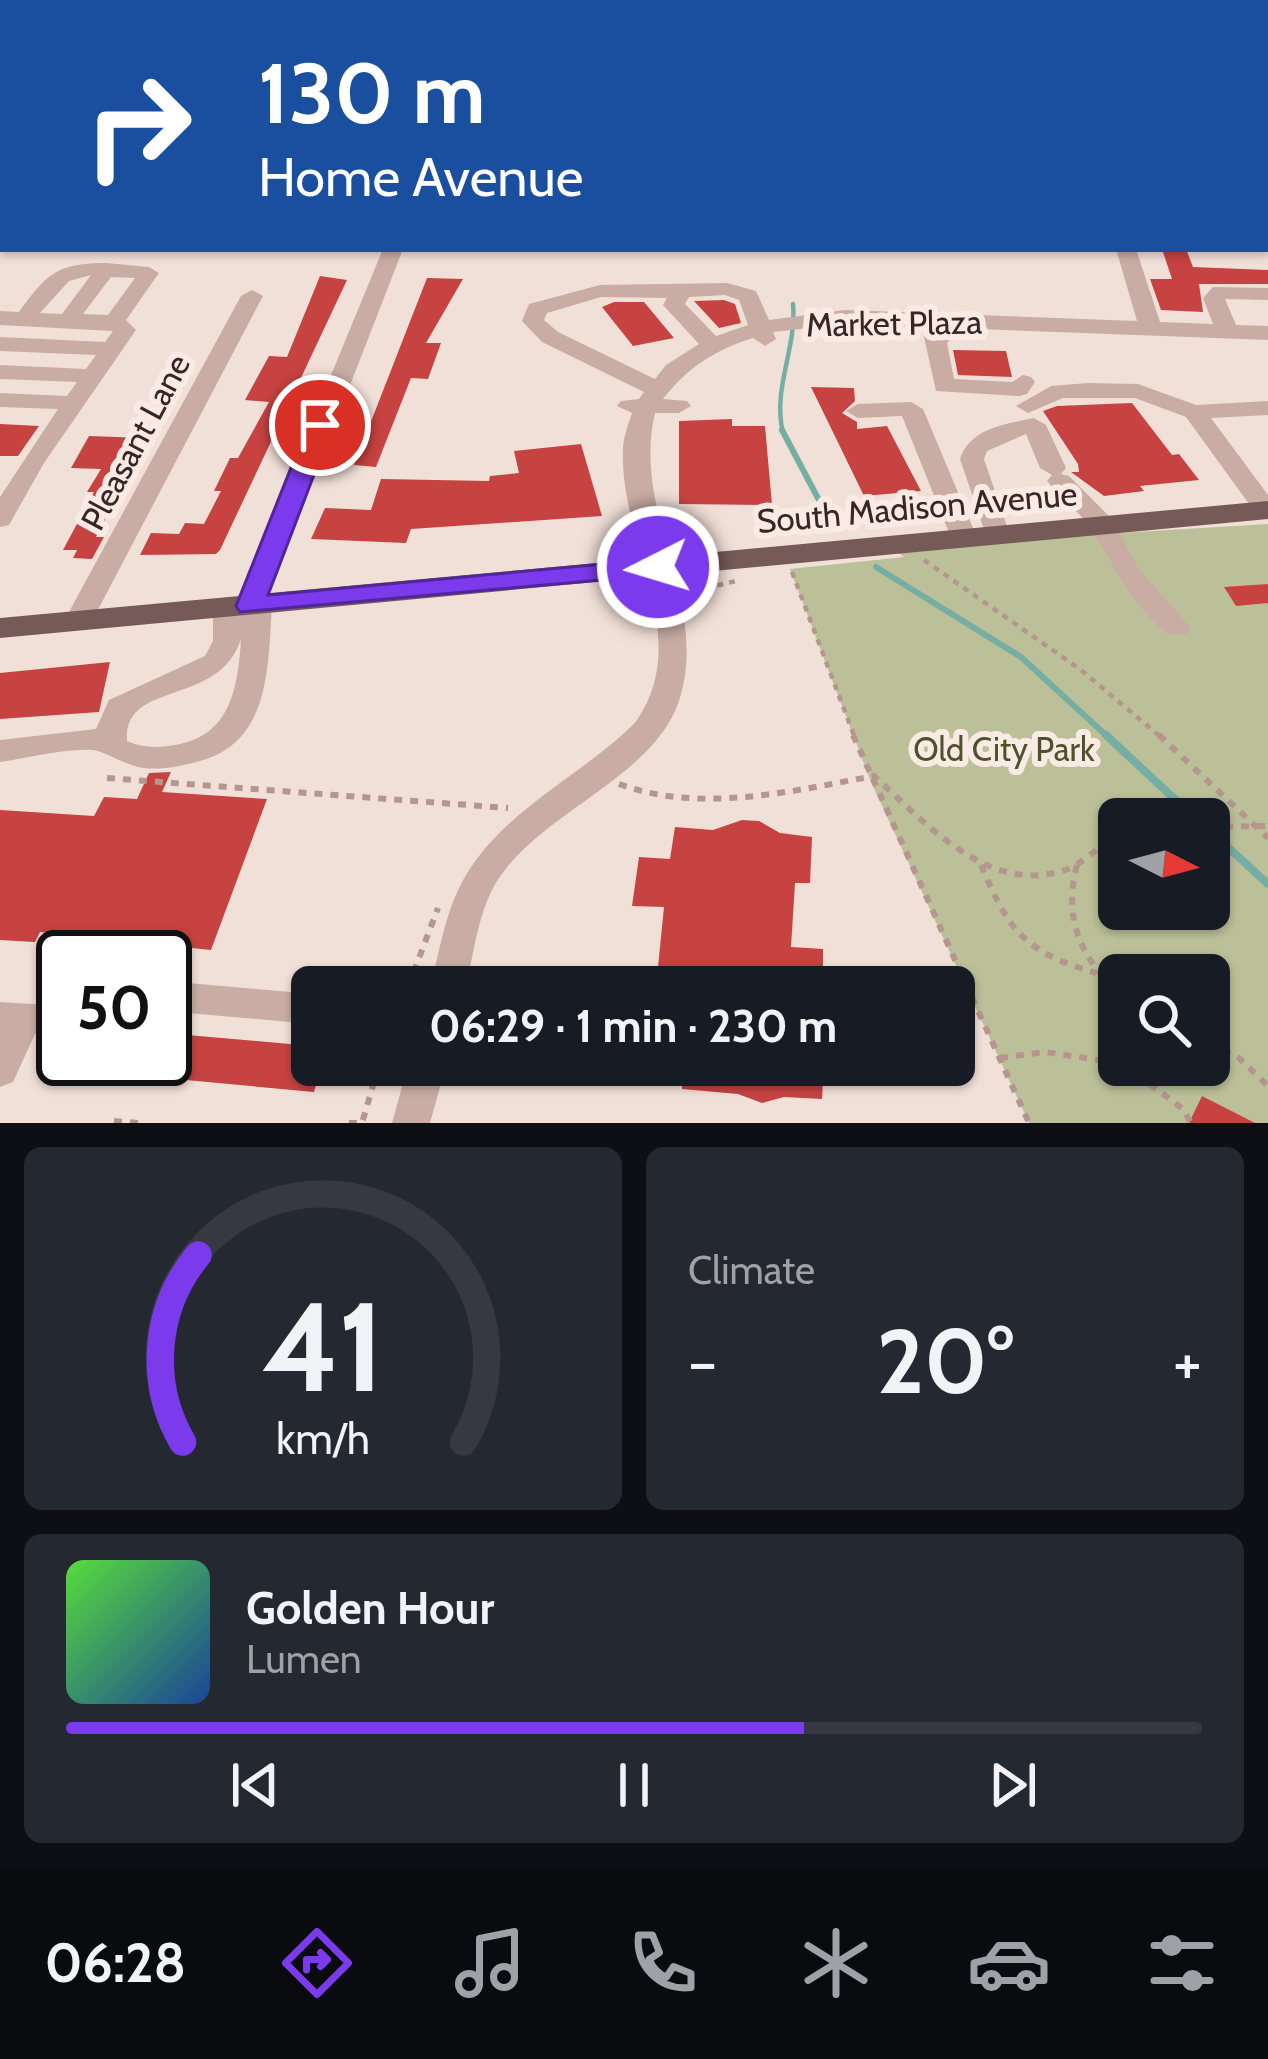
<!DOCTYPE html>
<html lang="en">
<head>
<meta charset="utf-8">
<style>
  body { margin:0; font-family:Cabin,sans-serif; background:#242831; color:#f1f3f6; height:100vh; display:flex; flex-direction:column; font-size:45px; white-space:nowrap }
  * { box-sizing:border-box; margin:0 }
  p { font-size:39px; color:#9ea1a6 }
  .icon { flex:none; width:66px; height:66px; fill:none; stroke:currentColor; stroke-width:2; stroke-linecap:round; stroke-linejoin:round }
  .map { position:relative; height:1123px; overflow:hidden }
  .drawer { display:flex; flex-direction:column; gap:24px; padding:24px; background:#0d0f14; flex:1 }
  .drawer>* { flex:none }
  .guide { position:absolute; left:0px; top:0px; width:1269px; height:252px; box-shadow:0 3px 9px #0004; background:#1a4fa0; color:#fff; overflow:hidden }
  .needle { width:78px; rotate:96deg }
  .fabs { position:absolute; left:1098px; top:798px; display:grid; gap:24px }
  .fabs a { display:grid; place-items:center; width:132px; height:132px; border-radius:18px; background:#171b24; box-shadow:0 3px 9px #0004; font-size:60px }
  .speed { position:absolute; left:36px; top:930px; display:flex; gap:24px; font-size:60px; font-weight:700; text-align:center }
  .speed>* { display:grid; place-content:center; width:156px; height:156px; border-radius:50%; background:#171b24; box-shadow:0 3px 9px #0004; line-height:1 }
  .speed .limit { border:6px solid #111; border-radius:18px; background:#fff; color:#111 }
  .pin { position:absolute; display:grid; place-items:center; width:102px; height:102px; color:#fff; margin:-51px; border:6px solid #fff; border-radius:50%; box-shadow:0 3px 12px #0007 }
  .me { position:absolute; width:132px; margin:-66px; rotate:265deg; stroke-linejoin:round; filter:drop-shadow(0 0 9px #0008) }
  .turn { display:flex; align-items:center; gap:42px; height:252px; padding:0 60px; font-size:54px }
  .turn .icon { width:156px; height:156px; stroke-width:2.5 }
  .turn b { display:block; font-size:84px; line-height:102px }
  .big { font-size:90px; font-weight:700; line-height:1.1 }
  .drawer .card { flex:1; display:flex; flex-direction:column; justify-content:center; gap:18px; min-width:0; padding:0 42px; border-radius:18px; background:#242831 }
  .drawer .dial { align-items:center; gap:0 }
  .dial svg { height:312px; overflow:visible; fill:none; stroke:#363941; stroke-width:7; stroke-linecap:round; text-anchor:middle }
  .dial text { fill:#f1f3f6; stroke:none }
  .song { display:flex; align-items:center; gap:36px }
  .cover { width:144px; height:144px; border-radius:18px; background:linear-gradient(135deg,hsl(110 70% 55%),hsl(220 70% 35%)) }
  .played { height:12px; border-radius:6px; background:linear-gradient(90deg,#7c3aed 65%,#363941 65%) }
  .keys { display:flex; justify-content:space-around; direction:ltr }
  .heat { display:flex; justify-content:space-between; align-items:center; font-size:66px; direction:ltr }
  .drawer .tiles { flex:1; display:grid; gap:24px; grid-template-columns:1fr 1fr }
  .card:last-child { grid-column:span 2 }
  .trip { position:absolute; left:291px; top:966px; width:684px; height:120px; border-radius:18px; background:#171b24; box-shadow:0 3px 9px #0004; font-weight:700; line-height:120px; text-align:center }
  .tabs { display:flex; height:192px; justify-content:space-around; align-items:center; background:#090b0e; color:#9ea1a6 }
  .tabs .icon { width:84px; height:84px }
  .tabs .active { color:#7c3aed }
  .tabs b { font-size:54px; color:#f1f3f6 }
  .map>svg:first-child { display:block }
  .green { fill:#bcc098; fill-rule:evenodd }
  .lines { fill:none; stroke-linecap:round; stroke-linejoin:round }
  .stream-far2 { stroke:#77aea4; stroke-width:4.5 }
  .stream-far1 { stroke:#77aea4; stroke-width:6 }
  .stream { stroke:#77aea4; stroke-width:8 }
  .building { fill:#c64341 }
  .path-far1 { stroke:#b4968f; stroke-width:4.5; stroke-dasharray:6 6; stroke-linecap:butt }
  .path { stroke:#b4968f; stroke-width:6; stroke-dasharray:8 8; stroke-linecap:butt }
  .minor { fill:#c9ada4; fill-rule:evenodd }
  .major { fill:#765a57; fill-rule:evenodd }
  .route { fill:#7c3aed; stroke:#51269a; stroke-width:3 }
  .labels { text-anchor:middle; stroke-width:12; stroke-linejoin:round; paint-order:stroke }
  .street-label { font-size:33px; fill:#342726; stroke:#f9ebe4 }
  .park-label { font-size:33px; fill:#4d522a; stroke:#f9ebe4 }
</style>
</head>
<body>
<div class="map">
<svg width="1268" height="1123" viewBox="0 0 1268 1123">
  <rect width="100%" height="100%" fill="#f1e0d8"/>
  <path class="green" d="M1268,524V1123H1029L871,782L790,569L904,557L891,547ZM1119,819H1209V909H1119ZM1119,975H1209V1065H1119Z"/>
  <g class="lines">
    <path class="stream-far2" d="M783,433C772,388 797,349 793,304"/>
    <g class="stream-far1">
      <path d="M782,430L831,523"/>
      <path d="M876,567L1021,657L1109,738"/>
    </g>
    <g class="stream">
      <path d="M1106,735L1196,819"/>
      <path d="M1209,830L1268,884"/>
    </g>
  </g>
  <g class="building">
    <path d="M1162,249H1186L1193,267L1268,270V284H1199L1203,312L1161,310L1150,279H1172Z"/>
    <path d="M320,276L347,280L220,550L216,554L140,555L151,533L179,534L185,523L204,524L221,491H214L230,458H238L269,402L245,400L269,356L287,357Z"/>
    <path d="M427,278L463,279L426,343H441L428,379L411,378L376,467L354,465Z"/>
    <path d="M724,300L735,304L741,323L719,328L694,301Z"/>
    <path d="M614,302H644L674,338L633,346L602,307Z"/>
    <path d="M953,350L1006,351L1012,377L958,375Z"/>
    <path d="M811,387L854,388L855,401L842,413L857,422V429L887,426L921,491L864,496Z"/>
    <path d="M1132,403L1172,455L1179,454L1199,480L1140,486L1144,491L1104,496L1071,472H1079L1078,464L1043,411L1057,406Z"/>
    <path d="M732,419V426H765L772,505L679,504V421Z"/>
    <path d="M0,424L39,426L18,456H0Z"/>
    <path d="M89,436L145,438L106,504H113L96,537H104L92,559L73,558L77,550H63L94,492H87L101,469L71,468Z"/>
    <path d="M581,444L602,516L411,529L406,543L311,539L325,508L371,510L381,479L489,481L490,476L519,473L514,451Z"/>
    <path d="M1268,584V603L1236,606L1224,587Z"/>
    <path d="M110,662L99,712L0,719V673Z"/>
    <path d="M171,772L162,792L267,799L211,950L40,932L35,942L0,940V810L94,816L104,797L137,799L149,773Z"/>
    <path d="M742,820L759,821L780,833L812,837L810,883H795L791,947L823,949V987H656L664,907L632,906L639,857L670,859L675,827L713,830Z"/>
    <path d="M165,1033L312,1046V1065H322L314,1092L89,1071V1059H165Z"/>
    <path d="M683,1065H824L822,1099L784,1097L762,1103L738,1094L682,1089Z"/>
    <path d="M1202,1096L1255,1123H1189Z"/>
  </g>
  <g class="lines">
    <g class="path-far1">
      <path d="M924,560L1081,670L1162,738"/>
      <path d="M792,572L855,738"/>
      <path d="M627,589L634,594L645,632"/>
      <path d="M694,591L736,581"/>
    </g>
    <g class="path">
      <path d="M853,735L1029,1123"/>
      <path d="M1159,735L1268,838"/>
      <path d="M107,778L508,808"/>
      <path d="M619,784C700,814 792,791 874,776C925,822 988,896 1065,870C1085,863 1100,844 1119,834"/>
      <path d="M1209,827L1268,826"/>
      <path d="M981,865C1009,931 1024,952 1096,973"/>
      <path d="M1077,865C1063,919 1080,956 1119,994"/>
      <path d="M408,987L438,908"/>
      <path d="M1209,1042L1239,1058L1268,1086"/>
      <path d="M1000,1058L1045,1052L1119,1063"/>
      <path d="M1124,1065L1183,1109L1191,1123"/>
      <path d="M114,1121L138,1123"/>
      <path d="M349,1123H362L379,1065"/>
    </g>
    <g class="minor">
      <path d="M15,0H32L13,3Z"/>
      <path d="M303,0H322L301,3Z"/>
      <path d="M470,0H486L487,3H471Z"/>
      <path d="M668,0H685L666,3Z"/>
      <rect x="727" y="0" width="16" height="3"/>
      <rect x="773" y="0" width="16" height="3"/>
      <rect x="795" y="0" width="16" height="3"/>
      <path d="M3,15V27L0,28V16Z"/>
      <path d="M0,177L3,178V191L0,190Z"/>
      <path d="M383,249H403L267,599L272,605C268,665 271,742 200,761C181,766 164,770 144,768C126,766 107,752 93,750C64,748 29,758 0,762V740L96,729L109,700L205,656L213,641V608L227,599L237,603ZM241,639C238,687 231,736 175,745C159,748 142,748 127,741C123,679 219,708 241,639Z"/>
      <path d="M1116,249H1136L1160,322L1213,324L1203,298L1213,287L1268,288V300L1225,299L1236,325L1268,326V340L951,328L953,338L947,343L954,379L1012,382L1023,375L1031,377L1035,382L1027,394L1019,396L936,391L924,337L929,327L845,324L773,332L776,339L765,346L753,338C715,350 688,367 663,399L687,401L691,406L679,413H655C631,515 711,602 679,701C653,778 541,812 497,881C478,912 474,953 466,987H430C439,954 444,919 459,888C496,813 578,779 635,723C696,638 619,542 623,450C623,438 628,425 632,413L617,406L621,401L639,399L644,392L542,342L522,321L529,304L600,285L727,283L756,291L769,320L845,310L1137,321ZM725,295L739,300L748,325L716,336L685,304L689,297ZM601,297L667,298L663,305L699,344L666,365L655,379L558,332L544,320L547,313Z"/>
      <path d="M106,263L149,267L159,273L126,320L136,330L44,463L9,525L0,527V497L58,409L0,407V393L67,396L77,382L0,379V365L86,369L96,355L0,351V337L105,342L113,331L0,325V311L19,312C47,273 58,263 106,263ZM91,275L62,314L40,313L69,281ZM111,277L135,278L108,315L83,314Z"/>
      <path d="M252,290L263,296L92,621L78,630L68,627L64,621L241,296Z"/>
      <path d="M1088,383L1138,384L1196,405L1268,401V415L1211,418L1268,495V517L1257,515L1186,417L1135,398H1063L1028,413L1016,406L1051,386Z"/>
      <path d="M911,402L923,409L978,540L974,546L965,548L952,540L902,416L858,418L846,411L858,404Z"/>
      <path d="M1034,418L1046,425L1066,468L1061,474L1069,476L1112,519L1138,568L1191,628L1187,634H1167C1130,602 1118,573 1093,532C1082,513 1061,499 1047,481L1052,475L1040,468L1026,434L987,451L984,459L1011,538L1007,544H989L960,459C970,428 1006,424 1034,418Z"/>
      <path d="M787,511L800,519L796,525L769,529L756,521L760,515Z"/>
      <path d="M165,981L312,994V1024L165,1011Z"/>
      <path d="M0,1002L63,1006V1036L35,1034L13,1082L0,1087Z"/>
      <path d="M408,1065H446L430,1123H392Z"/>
    </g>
    <g class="major">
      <path d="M1209,0H1225L1227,3H1211Z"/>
      <path d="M1266,78L1268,79V94L1266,93Z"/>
      <path d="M3,223V237L0,238V224Z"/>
      <path d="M1268,501V519L0,638V618Z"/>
    </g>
  </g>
  <path class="route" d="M320,418L333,425L268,595L658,559L671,567L658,575L240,612L236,606L308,425Z"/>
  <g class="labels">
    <g class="street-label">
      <text transform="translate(894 323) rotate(-1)" y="12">Market Plaza</text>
      <text transform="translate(135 442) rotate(-62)" y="12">Pleasant Lane</text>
      <text transform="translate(917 507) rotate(-5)" y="12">South Madison Avenue</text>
    </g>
    <g class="park-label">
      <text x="1004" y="761">Old City Park</text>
    </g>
  </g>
</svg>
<div class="fabs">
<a><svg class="needle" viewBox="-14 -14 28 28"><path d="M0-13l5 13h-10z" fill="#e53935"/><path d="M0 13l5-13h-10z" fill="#9ea1a6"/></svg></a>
<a><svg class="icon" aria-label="search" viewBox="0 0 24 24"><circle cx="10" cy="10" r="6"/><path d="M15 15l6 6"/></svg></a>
</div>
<div class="speed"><div class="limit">50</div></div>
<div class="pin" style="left:320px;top:425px;background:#d93025"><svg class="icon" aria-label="arrive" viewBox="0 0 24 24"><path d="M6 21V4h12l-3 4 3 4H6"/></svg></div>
<svg class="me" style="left:658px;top:567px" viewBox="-20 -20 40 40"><circle r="17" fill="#7c3aed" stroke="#fff" stroke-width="3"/><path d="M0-11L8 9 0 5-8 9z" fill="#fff"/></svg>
<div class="trip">06:29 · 1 min · 230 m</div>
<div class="guide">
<div class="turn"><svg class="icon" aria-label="right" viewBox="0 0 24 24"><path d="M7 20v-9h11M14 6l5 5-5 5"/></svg><div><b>130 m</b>Home Avenue</div></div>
</div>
</div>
<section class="drawer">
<div class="tiles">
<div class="card dial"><svg viewBox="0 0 100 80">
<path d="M14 69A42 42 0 1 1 86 69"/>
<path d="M14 69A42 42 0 0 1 18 21" stroke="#7c3aed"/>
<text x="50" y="56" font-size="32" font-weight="700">41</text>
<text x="50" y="72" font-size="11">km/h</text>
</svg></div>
<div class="card"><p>Climate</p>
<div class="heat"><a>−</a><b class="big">20°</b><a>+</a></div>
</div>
<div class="card">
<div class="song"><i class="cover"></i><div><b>Golden Hour</b><p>Lumen</p></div></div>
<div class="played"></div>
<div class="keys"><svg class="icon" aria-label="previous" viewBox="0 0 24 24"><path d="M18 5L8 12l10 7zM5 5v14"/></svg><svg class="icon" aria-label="pause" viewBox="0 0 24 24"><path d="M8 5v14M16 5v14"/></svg><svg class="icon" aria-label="next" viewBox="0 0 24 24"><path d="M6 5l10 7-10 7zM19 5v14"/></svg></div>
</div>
</div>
</section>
<nav class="tabs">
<b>06:28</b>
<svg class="icon active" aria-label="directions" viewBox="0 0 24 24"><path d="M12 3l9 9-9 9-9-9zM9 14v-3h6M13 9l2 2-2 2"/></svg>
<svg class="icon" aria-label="music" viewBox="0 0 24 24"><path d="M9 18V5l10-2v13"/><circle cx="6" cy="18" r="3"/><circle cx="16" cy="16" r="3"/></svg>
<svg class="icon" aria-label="phone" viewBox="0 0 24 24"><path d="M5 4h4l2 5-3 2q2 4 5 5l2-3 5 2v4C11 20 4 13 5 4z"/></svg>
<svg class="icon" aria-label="climate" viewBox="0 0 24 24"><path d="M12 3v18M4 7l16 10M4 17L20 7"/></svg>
<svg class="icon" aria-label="car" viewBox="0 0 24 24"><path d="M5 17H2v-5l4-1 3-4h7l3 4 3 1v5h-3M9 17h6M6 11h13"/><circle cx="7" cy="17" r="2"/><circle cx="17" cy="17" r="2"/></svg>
<svg class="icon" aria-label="filters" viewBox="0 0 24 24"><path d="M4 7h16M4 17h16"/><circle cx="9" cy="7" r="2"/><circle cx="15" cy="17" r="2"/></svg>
</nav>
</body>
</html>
